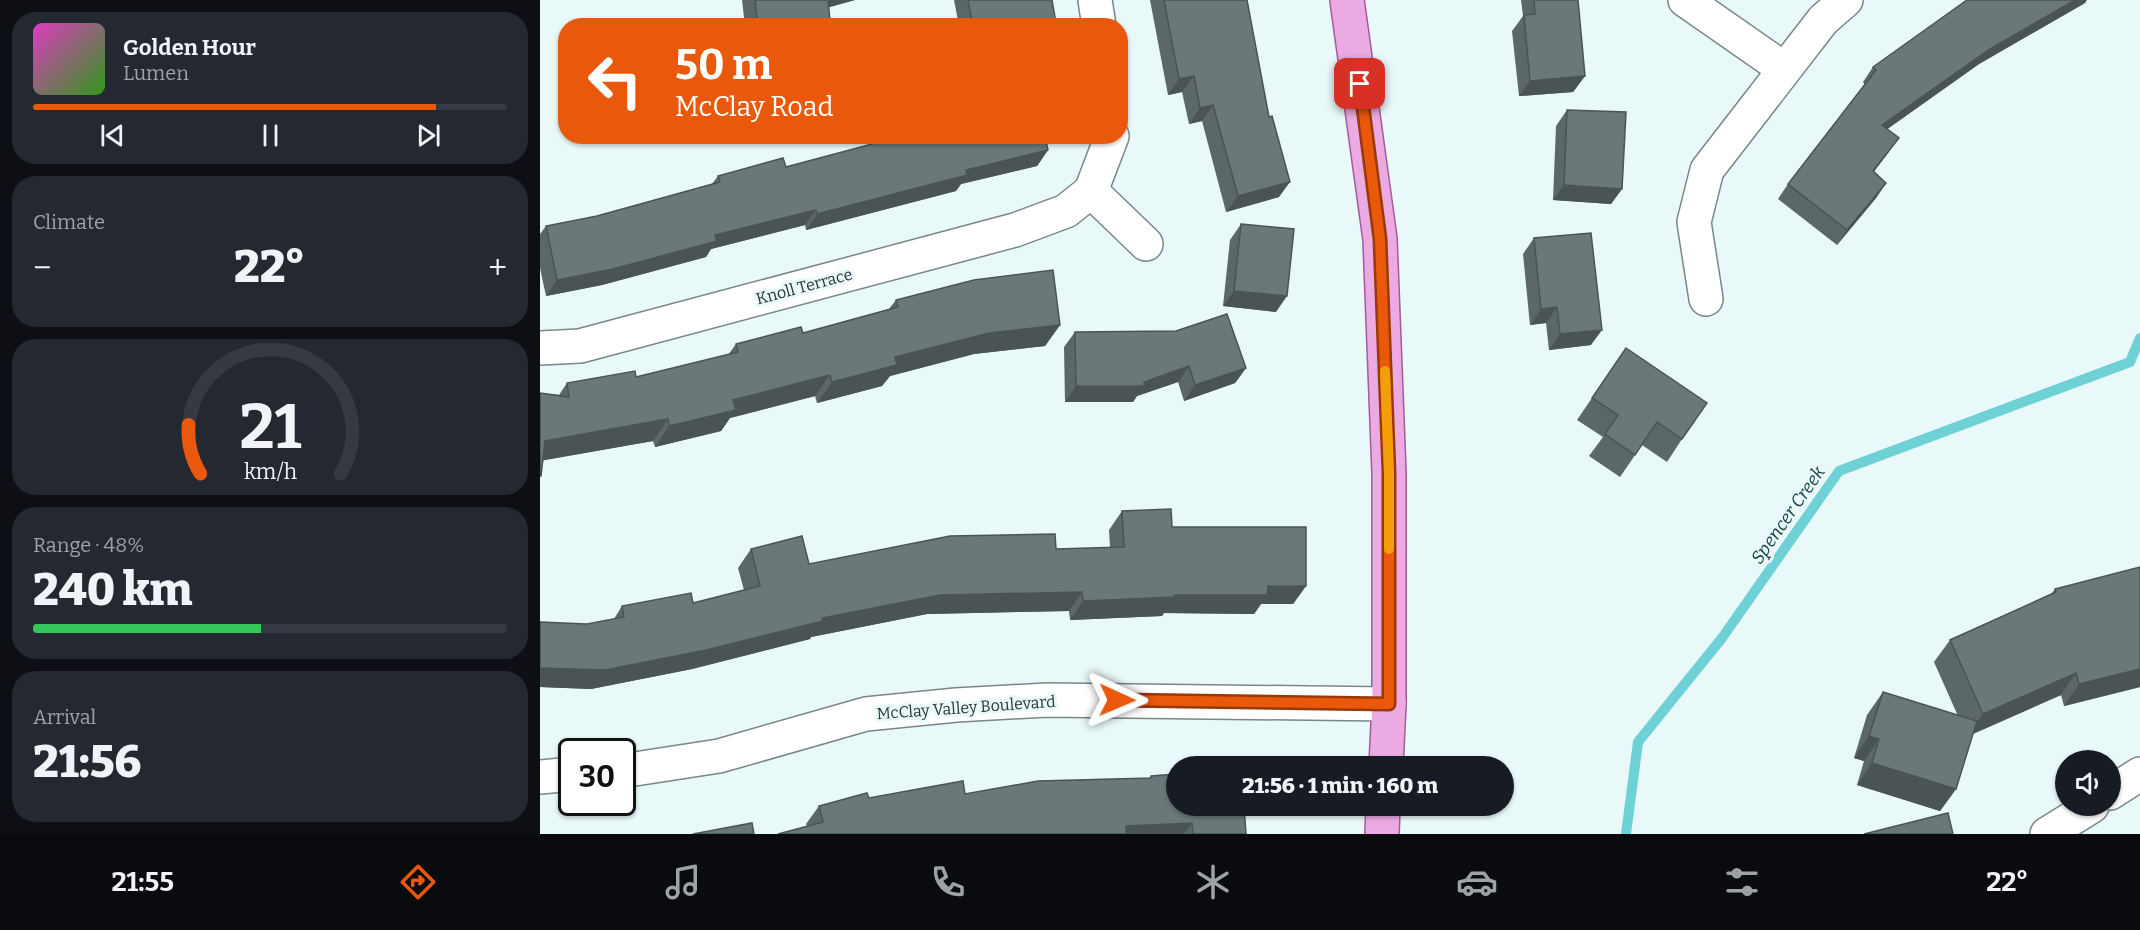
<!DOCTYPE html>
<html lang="en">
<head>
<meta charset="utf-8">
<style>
  body { margin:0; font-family:Bitter,serif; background:#242831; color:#f1f3f6; height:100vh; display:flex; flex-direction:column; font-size:22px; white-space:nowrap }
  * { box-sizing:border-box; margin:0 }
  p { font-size:20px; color:#9ea1a6 }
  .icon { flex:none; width:33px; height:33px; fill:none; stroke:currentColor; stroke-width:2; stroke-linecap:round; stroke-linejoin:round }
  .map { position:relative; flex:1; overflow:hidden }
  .panel { display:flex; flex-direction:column; gap:12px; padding:12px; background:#0d0f14; width:540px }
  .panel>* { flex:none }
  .banner { position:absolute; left:18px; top:18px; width:570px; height:126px; border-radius:24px; box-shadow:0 2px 4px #0004; background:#ea580c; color:#fff; overflow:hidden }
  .fabs { position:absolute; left:1515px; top:750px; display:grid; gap:12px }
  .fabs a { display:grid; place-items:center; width:66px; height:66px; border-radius:50%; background:#171b24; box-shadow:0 2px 4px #0004; font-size:30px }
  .speed { position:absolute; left:18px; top:738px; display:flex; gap:12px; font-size:30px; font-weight:700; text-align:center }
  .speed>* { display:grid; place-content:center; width:78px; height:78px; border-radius:50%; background:#171b24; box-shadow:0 2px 4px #0004; line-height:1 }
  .speed .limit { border:3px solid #111; border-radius:9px; background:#fff; color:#111 }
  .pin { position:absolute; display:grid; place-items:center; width:51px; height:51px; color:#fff; margin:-26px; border-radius:12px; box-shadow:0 3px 9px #0006 }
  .me { position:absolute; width:66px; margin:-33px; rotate:91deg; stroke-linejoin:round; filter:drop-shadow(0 0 4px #0008) }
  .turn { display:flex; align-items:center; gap:21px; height:126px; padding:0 18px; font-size:27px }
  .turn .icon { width:78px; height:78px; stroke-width:2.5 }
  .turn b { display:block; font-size:42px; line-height:51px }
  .big { font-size:45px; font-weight:800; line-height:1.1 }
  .panel .widget { flex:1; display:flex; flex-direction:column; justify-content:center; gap:9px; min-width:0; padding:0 21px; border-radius:24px; background:#242831 }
  .panel .dial { align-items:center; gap:0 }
  .dial svg { height:156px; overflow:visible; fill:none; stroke:#363941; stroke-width:7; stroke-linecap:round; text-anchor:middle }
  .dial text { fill:#f1f3f6; stroke:none }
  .song { display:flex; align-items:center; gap:18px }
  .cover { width:72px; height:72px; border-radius:9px; background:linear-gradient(135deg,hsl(310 70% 55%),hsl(110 70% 35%)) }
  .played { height:6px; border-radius:3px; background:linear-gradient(90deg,#ea580c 85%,#363941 85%) }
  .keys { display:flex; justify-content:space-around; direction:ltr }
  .heat { display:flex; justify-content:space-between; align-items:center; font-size:33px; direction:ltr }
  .charge { height:9px; border-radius:4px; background:linear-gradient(90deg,#34c759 48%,#363941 0) }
  .trip { position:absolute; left:626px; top:756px; width:348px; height:60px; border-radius:30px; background:#171b24; box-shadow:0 2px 4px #0004; font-weight:800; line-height:60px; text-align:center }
  .tab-bar { display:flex; height:96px; justify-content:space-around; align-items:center; background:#090b0e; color:#9ea1a6 }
  .tab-bar .icon { width:42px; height:42px }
  .tab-bar .selected { color:#ea580c }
  .tab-bar b { font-size:27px; color:#f1f3f6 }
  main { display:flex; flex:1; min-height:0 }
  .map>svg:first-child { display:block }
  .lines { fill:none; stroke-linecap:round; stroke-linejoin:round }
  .stream { stroke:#6dd1d5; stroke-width:10 }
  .minor-casing { stroke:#798787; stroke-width:36 }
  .major-casing { stroke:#a25c9a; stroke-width:36 }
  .minor { stroke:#fff; stroke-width:33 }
  .major { stroke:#ecaae3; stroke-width:33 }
  .wall { fill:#5c6768 }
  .shaded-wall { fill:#4b5455 }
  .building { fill:#6b7879; stroke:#4b5455; stroke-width:1.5 }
  .route-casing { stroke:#983908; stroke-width:15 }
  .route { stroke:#ea580c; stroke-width:10 }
  .slow { stroke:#f59e0b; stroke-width:10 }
  .labels { text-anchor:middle; stroke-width:6; stroke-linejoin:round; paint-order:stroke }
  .street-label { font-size:16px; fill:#2e3434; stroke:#e9f8f9 }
  .water-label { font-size:18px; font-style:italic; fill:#0f3f41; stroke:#e9f8f9 }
</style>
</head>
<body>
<main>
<section class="panel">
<div class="widget">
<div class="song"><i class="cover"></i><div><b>Golden Hour</b><p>Lumen</p></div></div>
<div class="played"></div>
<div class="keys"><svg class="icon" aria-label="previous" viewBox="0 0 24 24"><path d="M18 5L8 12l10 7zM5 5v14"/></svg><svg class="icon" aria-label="pause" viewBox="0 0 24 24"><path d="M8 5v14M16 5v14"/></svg><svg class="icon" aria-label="next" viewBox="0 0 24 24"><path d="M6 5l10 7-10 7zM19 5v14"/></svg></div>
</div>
<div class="widget"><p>Climate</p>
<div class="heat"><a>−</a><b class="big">22°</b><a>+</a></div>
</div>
<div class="widget dial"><svg viewBox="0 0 100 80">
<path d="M14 69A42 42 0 1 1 86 69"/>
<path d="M14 69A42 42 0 0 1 8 44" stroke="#ea580c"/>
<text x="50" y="56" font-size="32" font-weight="700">21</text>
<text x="50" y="72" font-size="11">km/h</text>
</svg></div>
<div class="widget"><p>Range · 48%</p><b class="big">240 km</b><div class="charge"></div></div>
<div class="widget"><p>Arrival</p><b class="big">21:56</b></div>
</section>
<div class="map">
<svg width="1600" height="834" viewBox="0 0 1600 834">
  <rect width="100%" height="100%" fill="#e9f8f9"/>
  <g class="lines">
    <path class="stream" d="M1086,834L1098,742L1182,638L1299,471L1590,362L1600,338"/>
    <g class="minor-casing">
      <g id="minor">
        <path d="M555,0L559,26"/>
        <path d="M1145,0L1244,69"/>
        <path d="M551,191L606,244"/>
        <path d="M1166,299L1154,222L1167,170L1283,20L1306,0"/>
        <path d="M0,348L40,346L475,230L526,211L551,191L572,136"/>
        <path d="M82,771L179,756L326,714L416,705L507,700L849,704"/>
        <path d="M0,777L32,774"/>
        <path d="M1570,793L1600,774"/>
        <path d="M1507,834L1552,806"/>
      </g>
    </g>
    <g class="major-casing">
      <g id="major">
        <path d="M807,0L840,239L849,473V704L846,766"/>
        <path d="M842,834L843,806"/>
      </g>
    </g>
    <use href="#minor" class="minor"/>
    <use href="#major" class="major"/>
  </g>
  <g class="wall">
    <path d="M202,0H315L288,7L287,26H205Z"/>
    <path d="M414,0H512L515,26H419Z"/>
    <path d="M610,0H707L739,197L686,212L662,121L649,124L642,92L628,95Z"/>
    <path d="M981,0H1038L1045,76L1033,92L979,96L972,31L983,16Z"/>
    <path d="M1545,3L1439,64L1347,129L1348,153L1334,171L1346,183L1336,198L1297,245L1238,199L1248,184L1325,85L1323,82L1333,67Z"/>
    <path d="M1027,110L1082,189L1071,204L1013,200L1016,126Z"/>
    <path d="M346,136L508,150L497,166L421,184L416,191L266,230L265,225L171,249L166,257L62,285L6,296L0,268V234L6,226L57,216L172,184L178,176L246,167L343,141Z"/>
    <path d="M701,224L736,312L683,306L690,240Z"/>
    <path d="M994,238L1051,345L1009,350L1006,323L990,325L983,254Z"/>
    <path d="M356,300L520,325L505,346L434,354L350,376L342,386L277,403L275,396L190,418L181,431L115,447L113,441L3,460L0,393L19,395L27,383L96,377L188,355L196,344L263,333L349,309Z"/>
    <path d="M535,332L706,368L695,383L644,401L638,382L597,396L593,402H525L524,347Z"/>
    <path d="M1086,348L1142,439L1127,462L1102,445L1080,477L1049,456L1063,437L1037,420Z"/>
    <path d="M582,511L632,527L766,586L753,604H721L714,614L624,613L622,616L530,620L529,611L387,614L271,637L270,639L152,669L51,689L0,687V622L47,624L74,619L82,606L153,603L204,590L198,568L211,549L269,564L570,547L569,530Z"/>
    <path d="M1515,589L1600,687L1524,706L1521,695L1433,734L1416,789L1400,811L1317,785L1324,761L1314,758L1327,715L1343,692L1418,716L1394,662L1410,640L1511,594Z"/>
    <path d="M611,776L706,834H238L267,826L266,824L279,806L329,798L425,794L609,778Z"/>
  </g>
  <g class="shaded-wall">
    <path d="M283,0H315L276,11Z"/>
    <path d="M1535,0H1547L1545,3L1439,64L1332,140L1342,125L1450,49Z"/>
    <path d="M290,21L287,26H251Z"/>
    <path d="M654,76L642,92L628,95L639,79Z"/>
    <path d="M1045,76L1033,92L979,96L990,81Z"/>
    <path d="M673,105L662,121L649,124L660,108Z"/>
    <path d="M1359,138L1348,153L1323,186L1333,171Z"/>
    <path d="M508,150L497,166L421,184L416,191L266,230L277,214L426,170Z"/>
    <path d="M750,182L739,197L686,212L698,196Z"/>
    <path d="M1346,183L1336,198L1297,245L1307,230Z"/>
    <path d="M1024,185L1082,189L1071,204L1013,200Z"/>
    <path d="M276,210L265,225L171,249L166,257L62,285L6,296L17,280L175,235Z"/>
    <path d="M694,291L747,296L736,312L683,306Z"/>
    <path d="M1017,307L1006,323L990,325L1001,309Z"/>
    <path d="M520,325L505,346L434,354L350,376L342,386L277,403L292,382L355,357L449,333Z"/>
    <path d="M1062,330L1051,345L1009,350L1020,334Z"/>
    <path d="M649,366L638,382L597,396L593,402H525L536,386L604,382Z"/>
    <path d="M706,368L695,383L644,401L655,385Z"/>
    <path d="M290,375L275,396L190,418L181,431L115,447L129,426L193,400Z"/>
    <path d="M128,419L113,441L0,461L5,441Z"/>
    <path d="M728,586H766L753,604H721L714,614L624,613L622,616L530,620L543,601L635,595Z"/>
    <path d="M542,592L529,611L387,614L271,637L270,639L152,669L51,689L0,687V668L282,618L400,595Z"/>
    <path d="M1600,669V687L1524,706L1539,684Z"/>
    <path d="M1536,673L1521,695L1428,736L1443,714Z"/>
    <path d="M1329,736L1339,739L1324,761L1314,758Z"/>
    <path d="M1332,763L1416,789L1400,811L1317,785Z"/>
    <path d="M652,823L644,834H580L586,826Z"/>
  </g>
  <g class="building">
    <path d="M215,0H288L290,21L251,26H218Z"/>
    <path d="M428,0H512L516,23L506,26H433Z"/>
    <path d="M624,0H707L729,117L732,116L750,182L698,196L673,105L660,108L654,76L639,79Z"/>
    <path d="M994,0H1038L1045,76L990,81L984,15L995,14Z"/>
    <path d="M1427,0H1535L1450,49L1342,125L1359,138L1333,171L1346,183L1307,230L1248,184L1336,70L1333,67Z"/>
    <path d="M1027,110L1086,112L1082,189L1024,185Z"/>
    <path d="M347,136H505L508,150L426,170L427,175L277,214L276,210L175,235L177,241L73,269L17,280L6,226L57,216L180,182L178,176L243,158L246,167L347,140Z"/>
    <path d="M701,224L754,229L747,296L694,291Z"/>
    <path d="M1051,233L1062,330L1020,334L1017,307L1001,309L994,238Z"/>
    <path d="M513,270L520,325L449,333L355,357L357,365L292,382L290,375L193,400L196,410L129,426L128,419L5,441L1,476H0V393L29,397L27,383L95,371L96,377L198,352L196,344L261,327L263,333L358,307L356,300L434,280Z"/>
    <path d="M687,314L706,368L655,385L649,366L604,382V386H536L535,332L636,331Z"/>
    <path d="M1086,348L1167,403L1142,439L1117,422L1095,455L1065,434L1078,415L1052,398Z"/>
    <path d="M631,509L632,527H766V586H728L727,595H635V597L543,601L542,592L400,595L282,618L283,621L166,650L65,670L0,668V622L47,624L84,617L82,606L151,593L153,603L220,586L211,549L262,536L269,564L410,536L515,534L516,549L584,547L582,511Z"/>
    <path d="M1600,567V669L1539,684L1536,673L1443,714L1410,640L1516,592L1515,589Z"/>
    <path d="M1343,692L1437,721L1416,789L1332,763L1339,739L1329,736Z"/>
    <path d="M636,774V806H704L706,834H653L652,823L586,826V834H238L283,822L279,806L327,793L329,798L423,781L425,794L498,781L611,778V776Z"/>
    <path d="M1408,813L1413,834H1324Z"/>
    <path d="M212,823L214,834H153Z"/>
  </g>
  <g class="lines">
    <g class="route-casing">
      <path id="route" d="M577,700L849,704V473L840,239L820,84"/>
    </g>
    <use href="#route" class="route"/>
    <path class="slow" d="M845,371L849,473V549"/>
  </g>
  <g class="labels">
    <g class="street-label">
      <text transform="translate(264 286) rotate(-15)" y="6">Knoll Terrace</text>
      <text transform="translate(426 707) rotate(-4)" y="6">McClay Valley Boulevard</text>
    </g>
    <g class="water-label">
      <text transform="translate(1248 515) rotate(-55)" y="6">Spencer Creek</text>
    </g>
  </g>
</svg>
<div class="fabs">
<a><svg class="icon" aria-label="sound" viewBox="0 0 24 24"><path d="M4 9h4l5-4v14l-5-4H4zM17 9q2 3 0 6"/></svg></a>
</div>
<div class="speed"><div class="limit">30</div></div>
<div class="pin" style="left:820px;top:84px;background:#d93025"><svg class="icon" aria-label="arrive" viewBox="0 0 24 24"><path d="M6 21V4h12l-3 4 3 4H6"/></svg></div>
<svg class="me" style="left:577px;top:700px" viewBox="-20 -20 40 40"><path d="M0-17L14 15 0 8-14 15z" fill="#ea580c" stroke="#fff" stroke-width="4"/></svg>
<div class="trip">21:56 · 1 min · 160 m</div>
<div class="banner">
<div class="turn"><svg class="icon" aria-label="left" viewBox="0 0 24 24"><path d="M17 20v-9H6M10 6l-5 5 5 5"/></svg><div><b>50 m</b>McClay Road</div></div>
</div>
</div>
</main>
<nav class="tab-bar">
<b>21:55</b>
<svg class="icon selected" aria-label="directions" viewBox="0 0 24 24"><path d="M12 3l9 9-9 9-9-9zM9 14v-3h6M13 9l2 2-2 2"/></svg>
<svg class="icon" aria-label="music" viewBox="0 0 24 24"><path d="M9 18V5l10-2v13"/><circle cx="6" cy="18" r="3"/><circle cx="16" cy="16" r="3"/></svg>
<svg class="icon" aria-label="phone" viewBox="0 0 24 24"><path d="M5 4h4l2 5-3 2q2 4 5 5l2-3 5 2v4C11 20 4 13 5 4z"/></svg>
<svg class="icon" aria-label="climate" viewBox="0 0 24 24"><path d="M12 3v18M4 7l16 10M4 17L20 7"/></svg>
<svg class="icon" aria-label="car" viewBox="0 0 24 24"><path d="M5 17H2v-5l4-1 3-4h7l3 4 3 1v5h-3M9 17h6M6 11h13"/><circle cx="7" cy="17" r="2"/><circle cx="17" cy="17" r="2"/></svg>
<svg class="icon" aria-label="filters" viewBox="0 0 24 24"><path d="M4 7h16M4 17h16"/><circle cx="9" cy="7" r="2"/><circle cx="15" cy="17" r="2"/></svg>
<b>22°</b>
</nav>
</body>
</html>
